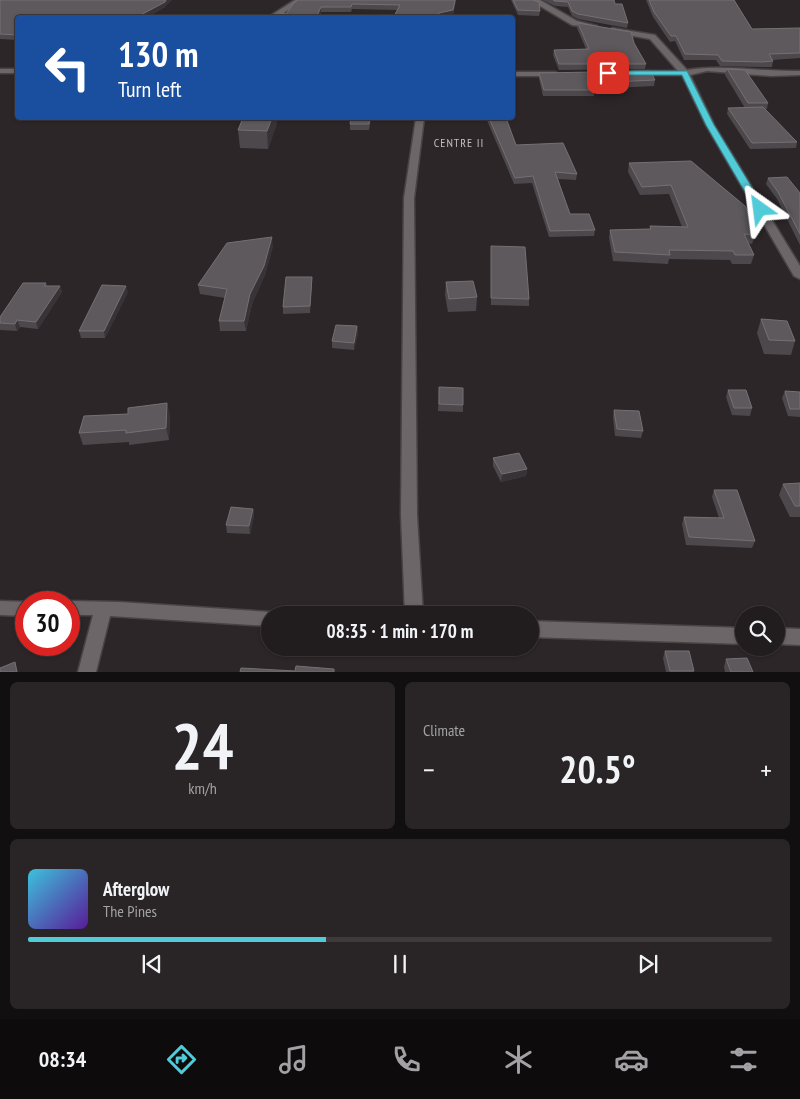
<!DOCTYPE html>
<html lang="en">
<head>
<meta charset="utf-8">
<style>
  body { margin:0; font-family:"PT Sans Narrow",sans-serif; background:#292527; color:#f1f3f6; height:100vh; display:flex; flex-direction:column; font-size:19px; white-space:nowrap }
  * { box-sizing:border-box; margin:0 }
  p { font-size:16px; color:#a2a1a4 }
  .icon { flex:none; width:28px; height:28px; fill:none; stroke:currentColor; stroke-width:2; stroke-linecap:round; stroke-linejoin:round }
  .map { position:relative; height:672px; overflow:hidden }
  .sheet { display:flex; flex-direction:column; gap:10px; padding:10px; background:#120f10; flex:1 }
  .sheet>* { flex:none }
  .banner { position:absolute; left:15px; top:15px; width:500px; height:105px; border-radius:5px; box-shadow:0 1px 4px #0004,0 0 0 1px #3e3a3c; background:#1a4fa0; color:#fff; overflow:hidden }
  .controls { position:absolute; left:735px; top:606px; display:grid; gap:10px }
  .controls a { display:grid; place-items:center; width:50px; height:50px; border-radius:50%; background:#211c1e; box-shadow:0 1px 4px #0004,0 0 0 1px #3e3a3c; font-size:25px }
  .speed { position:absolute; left:15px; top:591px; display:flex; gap:10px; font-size:25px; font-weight:700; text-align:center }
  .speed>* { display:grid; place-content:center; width:65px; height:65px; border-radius:50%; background:#211c1e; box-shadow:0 1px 4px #0004,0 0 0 1px #3e3a3c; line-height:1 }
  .speed .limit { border:8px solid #d22; background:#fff; color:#111 }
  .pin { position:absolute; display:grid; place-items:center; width:42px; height:42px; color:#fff; margin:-21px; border-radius:10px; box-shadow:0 2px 8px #0006 }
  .me { position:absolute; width:55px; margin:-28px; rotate:329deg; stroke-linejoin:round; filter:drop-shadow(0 0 4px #0008) }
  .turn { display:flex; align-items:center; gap:18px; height:105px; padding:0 20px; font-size:22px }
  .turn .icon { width:65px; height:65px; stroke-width:2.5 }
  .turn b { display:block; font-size:35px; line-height:42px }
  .big { font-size:38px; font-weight:700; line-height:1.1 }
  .sheet .tile { flex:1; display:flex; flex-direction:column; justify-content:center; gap:8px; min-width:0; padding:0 18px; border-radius:8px; background:#292527 }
  .sheet .dial { align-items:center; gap:0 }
  .dial b { font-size:65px; line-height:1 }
  .song { display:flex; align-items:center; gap:15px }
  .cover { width:60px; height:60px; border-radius:8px; background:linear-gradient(135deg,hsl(190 70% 55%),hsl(270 70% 35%)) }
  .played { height:5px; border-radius:2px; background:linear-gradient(90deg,#52cbd8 40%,#3e3a3c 40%) }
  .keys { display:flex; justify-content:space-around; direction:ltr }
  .heat { display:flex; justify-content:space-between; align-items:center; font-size:28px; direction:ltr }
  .sheet .tiles { flex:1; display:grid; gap:10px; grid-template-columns:1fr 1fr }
  .tile:last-child { grid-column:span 2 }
  .trip { position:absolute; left:261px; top:606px; width:278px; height:50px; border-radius:25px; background:#211c1e; box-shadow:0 1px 4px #0004,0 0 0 1px #3e3a3c; font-weight:700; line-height:50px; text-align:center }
  .tabs { display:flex; height:80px; justify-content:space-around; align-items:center; background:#0d0b0c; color:#a2a1a4 }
  .tabs .icon { width:35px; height:35px }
  .tabs .active { color:#52cbd8 }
  .tabs b { font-size:22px; color:#f1f3f6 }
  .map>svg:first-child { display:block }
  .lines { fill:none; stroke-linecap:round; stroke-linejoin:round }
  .minor-casing { stroke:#494345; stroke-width:3 }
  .minor { fill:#6d6668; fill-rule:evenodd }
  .wall { fill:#4c484c }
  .shaded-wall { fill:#383336 }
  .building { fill:#5d595d; stroke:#747073 }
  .route { fill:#52cbd8; stroke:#35848c }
  .labels { text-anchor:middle; stroke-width:5; stroke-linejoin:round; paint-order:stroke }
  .far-neighbourhood-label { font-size:12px; letter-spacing:1px; fill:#c5bdbf; stroke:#2c2628 }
</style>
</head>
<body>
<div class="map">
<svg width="800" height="672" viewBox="0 0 800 672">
  <rect width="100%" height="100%" fill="#2c2628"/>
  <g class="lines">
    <g class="minor-casing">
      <g id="minor">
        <path d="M295,0H303L276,18H267Z"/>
        <path d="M520,0H540L577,21L597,26L593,28L572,25L535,3Z"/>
        <path d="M612,28L655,35L687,70C724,64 762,72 800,71V75L771,76L707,71L690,75L714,125L800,266V279L794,276L706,125L682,75H632V71H678L650,39L612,32Z"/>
        <rect x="0" y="69" width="18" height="4"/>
        <path d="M512,72H555L559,74L555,76H512Z"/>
        <path d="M416,118H424L414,198L417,515L423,615H405L401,515L404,198Z"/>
        <path d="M0,601L28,602H26V616L0,615Z"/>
        <path d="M69,601L119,602L270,612L277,615H270V626L110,616L96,672H78L93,615H69V602H64Z"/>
        <path d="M530,621L744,628V644L530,637Z"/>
        <path d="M776,628L800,629V645L776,644Z"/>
      </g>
    </g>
    <use href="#minor" class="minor"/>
  </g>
  <g class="wall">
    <path d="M0,0L165,7L146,18H18V40L0,39Z"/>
    <path d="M298,0H456L453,15L397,10L352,9L351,12H321L319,18H276L286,14Z"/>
    <path d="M511,0H533L540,11L539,16L518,15Z"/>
    <path d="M543,0H614L615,4L628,23L627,28L578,19L572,16L568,7L555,6Z"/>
    <path d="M646,0H734L752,29L800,28V58L772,60L773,61L772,67H760L720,66L716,60H684L675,41L670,42L653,17Z"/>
    <path d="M578,23L634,43L646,64L645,69L559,70L553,55L554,50L586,49L577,28Z"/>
    <path d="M727,69L768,103L767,109H765L797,142L796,148L750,149L727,114L728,108H745L725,75Z"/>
    <path d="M539,73L655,80L654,86L594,89V96H543L539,79Z"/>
    <path d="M243,118H277V123L268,149L240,148L238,130Z"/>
    <path d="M351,118H371L369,130H350V124Z"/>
    <path d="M486,118H506L516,145L577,174L576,180L558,179L570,214L595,230L594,236L549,237L532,183L514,184Z"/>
    <path d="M629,163L755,227L753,232L755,235L752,244L748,243L754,255L751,264H732L730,260L669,259L668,264L613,261L609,238L610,230L650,229V226L682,227L669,194L640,195L628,172Z"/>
    <path d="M768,178L800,193V245L777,199L766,184Z"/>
    <path d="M273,246L265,275L252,304L246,331H220L219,321L225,298L200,294L198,285Z"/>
    <path d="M491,246L529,299V306L491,305Z"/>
    <path d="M312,277V284L310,313L283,314V307Z"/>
    <path d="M446,282L477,297L476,311L448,312L445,295Z"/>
    <path d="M46,283L47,286H60L62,292L38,329L20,327L17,331L0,330V317Z"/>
    <path d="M128,292L105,338H81L79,331Z"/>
    <path d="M761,319L795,341L791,355L764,354L757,333Z"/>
    <path d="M357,326L358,333L354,350L332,348V341Z"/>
    <path d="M439,387L463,405V412L438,411Z"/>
    <path d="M728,390L752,408L750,416L732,415L726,397Z"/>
    <path d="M785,391L800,392V417L788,416L782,398Z"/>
    <path d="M614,410L643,431L641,438L615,436L613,417Z"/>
    <path d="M170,415L169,440L129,445V442L83,445L79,433Z"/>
    <path d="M493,458L527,469L526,476L501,482L493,466Z"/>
    <path d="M800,483V517H790L779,495L783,484Z"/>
    <path d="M714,490L755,541L752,548L686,545L682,524L684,517L719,518L712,497Z"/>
    <path d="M253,509L254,516L250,534L227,533L226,525Z"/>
    <path d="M665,651L694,671L693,672H666L663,658Z"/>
    <path d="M726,659L753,672H725L724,667Z"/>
  </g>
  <g class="shaded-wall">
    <path d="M166,0H172L165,7L146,18H135Z"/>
    <path d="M455,0L453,15L442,18H438L439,13Z"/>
    <path d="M321,7V12L319,18H316Z"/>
    <path d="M272,118H277V123L268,149L267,131Z"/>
    <path d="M272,237L273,246L265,275L252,304L246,331L244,321L250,294Z"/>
    <path d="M60,286L62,292L38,329L36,322Z"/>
    <path d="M126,286L128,292L105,338L104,331Z"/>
    <path d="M17,320L20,327L17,331L15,324Z"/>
    <path d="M357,326L358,333L354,350V343Z"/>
    <path d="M167,403L170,415L169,440L166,428Z"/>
    <path d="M527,469L526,476L501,482L502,474Z"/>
    <path d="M253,509L254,516L250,534L249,526Z"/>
  </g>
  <g class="building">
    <path d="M0,0H166L165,2L135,18H18V35L0,34Z"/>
    <path d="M298,0H455L453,10L439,13V18H393L400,5L352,4L351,7H321L316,18H276L281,13L286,14L294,3Z"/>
    <path d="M513,0H533L539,2L540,11L518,10Z"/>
    <path d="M553,0H614L615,4H622L628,23L578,14L572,11L568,2L555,1Z"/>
    <path d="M649,0H734L752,29L800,28V53L769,54L773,61L762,62L722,61L718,55L685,54L676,36H671L654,12Z"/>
    <path d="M578,23L631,32L634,43L646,64H559L554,50L589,49Z"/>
    <path d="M727,69L745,70L768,103H748Z"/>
    <path d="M650,71L655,80L592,83L595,90H544L539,73Z"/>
    <path d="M763,107L797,142L752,143L728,108Z"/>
    <path d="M243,118H272L267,131L238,130Z"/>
    <path d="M351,118H370L369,124H350Z"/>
    <path d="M489,118H506L516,145L563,143L577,174L555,172L570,214H589L595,230L550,231L533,176L515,178Z"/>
    <path d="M691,161L745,206L755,227H751L755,235L744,234L754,255H735L733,251L669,250L670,255L615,252L610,230L651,229L650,226L688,227L671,185L642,187L629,163Z"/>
    <path d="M787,177L800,193V234L778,192L768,178Z"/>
    <path d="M272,237L264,266L250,294L244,321H219L227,289L198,285L227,243Z"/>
    <path d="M491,246L525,247L529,299L491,298Z"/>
    <path d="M286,277H312L310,306L283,307Z"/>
    <path d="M473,281L477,297L449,299L446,282Z"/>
    <path d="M23,283H46L44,286H60L36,322L17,320L15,324L0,323V317Z"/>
    <path d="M102,285L126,286L104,331H79Z"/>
    <path d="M761,319L787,321L795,341L769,340Z"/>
    <path d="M336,325L357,326L354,343L332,341Z"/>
    <path d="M439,387L463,388V405L439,404Z"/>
    <path d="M728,390H746L752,408H734Z"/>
    <path d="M785,391L800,392V409H790Z"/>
    <path d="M167,403L166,428L126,433V430L79,433L84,416L128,414V408Z"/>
    <path d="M614,410L639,411L643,431L617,429Z"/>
    <path d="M519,453L527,469L502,474L493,458Z"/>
    <path d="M800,483V506H795L783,484Z"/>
    <path d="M714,490H737L755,541L689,537L684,517L724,518Z"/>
    <path d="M231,507L253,509L249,526L226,525Z"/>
    <path d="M665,651H689L694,671H670Z"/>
    <path d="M747,658L753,672H731L726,659Z"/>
    <path d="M15,662L17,672H0V668Z"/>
    <path d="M296,666L334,669V672H240L241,668L295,671Z"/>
  </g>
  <path class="route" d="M608,71H687L714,125L765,209L763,211H757L755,209L706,125L682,75H606V72Z"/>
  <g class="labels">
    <g class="far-neighbourhood-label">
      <text x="459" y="147">CENTRE II</text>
    </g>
  </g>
</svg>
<div class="controls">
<a><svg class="icon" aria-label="search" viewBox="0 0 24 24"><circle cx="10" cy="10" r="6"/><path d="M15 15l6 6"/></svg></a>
</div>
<div class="speed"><div class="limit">30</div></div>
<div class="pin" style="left:608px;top:73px;background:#d93025"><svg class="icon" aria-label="arrive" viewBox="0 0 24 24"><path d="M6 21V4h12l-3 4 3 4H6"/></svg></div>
<svg class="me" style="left:760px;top:209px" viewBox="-20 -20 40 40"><path d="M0-17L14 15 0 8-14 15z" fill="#52cbd8" stroke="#fff" stroke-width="4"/></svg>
<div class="trip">08:35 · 1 min · 170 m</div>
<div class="banner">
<div class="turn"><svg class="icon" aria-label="left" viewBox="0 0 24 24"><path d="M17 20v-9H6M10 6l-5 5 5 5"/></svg><div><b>130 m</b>Turn left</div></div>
</div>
</div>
<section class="sheet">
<div class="tiles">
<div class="tile dial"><b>24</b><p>km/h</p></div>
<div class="tile"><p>Climate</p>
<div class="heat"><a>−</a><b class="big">20.5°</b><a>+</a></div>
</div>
<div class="tile">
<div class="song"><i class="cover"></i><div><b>Afterglow</b><p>The Pines</p></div></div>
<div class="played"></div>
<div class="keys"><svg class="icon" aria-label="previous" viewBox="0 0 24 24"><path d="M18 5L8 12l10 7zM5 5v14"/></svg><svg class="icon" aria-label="pause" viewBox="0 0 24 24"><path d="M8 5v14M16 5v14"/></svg><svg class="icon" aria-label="next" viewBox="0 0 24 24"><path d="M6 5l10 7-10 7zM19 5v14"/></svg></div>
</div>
</div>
</section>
<nav class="tabs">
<b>08:34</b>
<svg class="icon active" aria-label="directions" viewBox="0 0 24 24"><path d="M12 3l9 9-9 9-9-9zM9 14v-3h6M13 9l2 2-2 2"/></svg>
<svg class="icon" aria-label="music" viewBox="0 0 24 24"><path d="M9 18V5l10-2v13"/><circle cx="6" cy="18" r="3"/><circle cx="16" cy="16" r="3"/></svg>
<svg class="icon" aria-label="phone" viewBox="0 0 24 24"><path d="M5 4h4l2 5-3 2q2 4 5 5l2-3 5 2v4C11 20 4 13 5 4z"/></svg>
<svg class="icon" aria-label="climate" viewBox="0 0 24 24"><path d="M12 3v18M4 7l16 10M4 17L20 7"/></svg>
<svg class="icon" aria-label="car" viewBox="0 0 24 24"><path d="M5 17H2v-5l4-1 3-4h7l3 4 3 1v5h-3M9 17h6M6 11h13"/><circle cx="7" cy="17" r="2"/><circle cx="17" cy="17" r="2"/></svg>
<svg class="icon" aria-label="filters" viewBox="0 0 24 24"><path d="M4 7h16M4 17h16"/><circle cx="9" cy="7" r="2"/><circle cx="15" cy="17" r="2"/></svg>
</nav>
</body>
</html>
